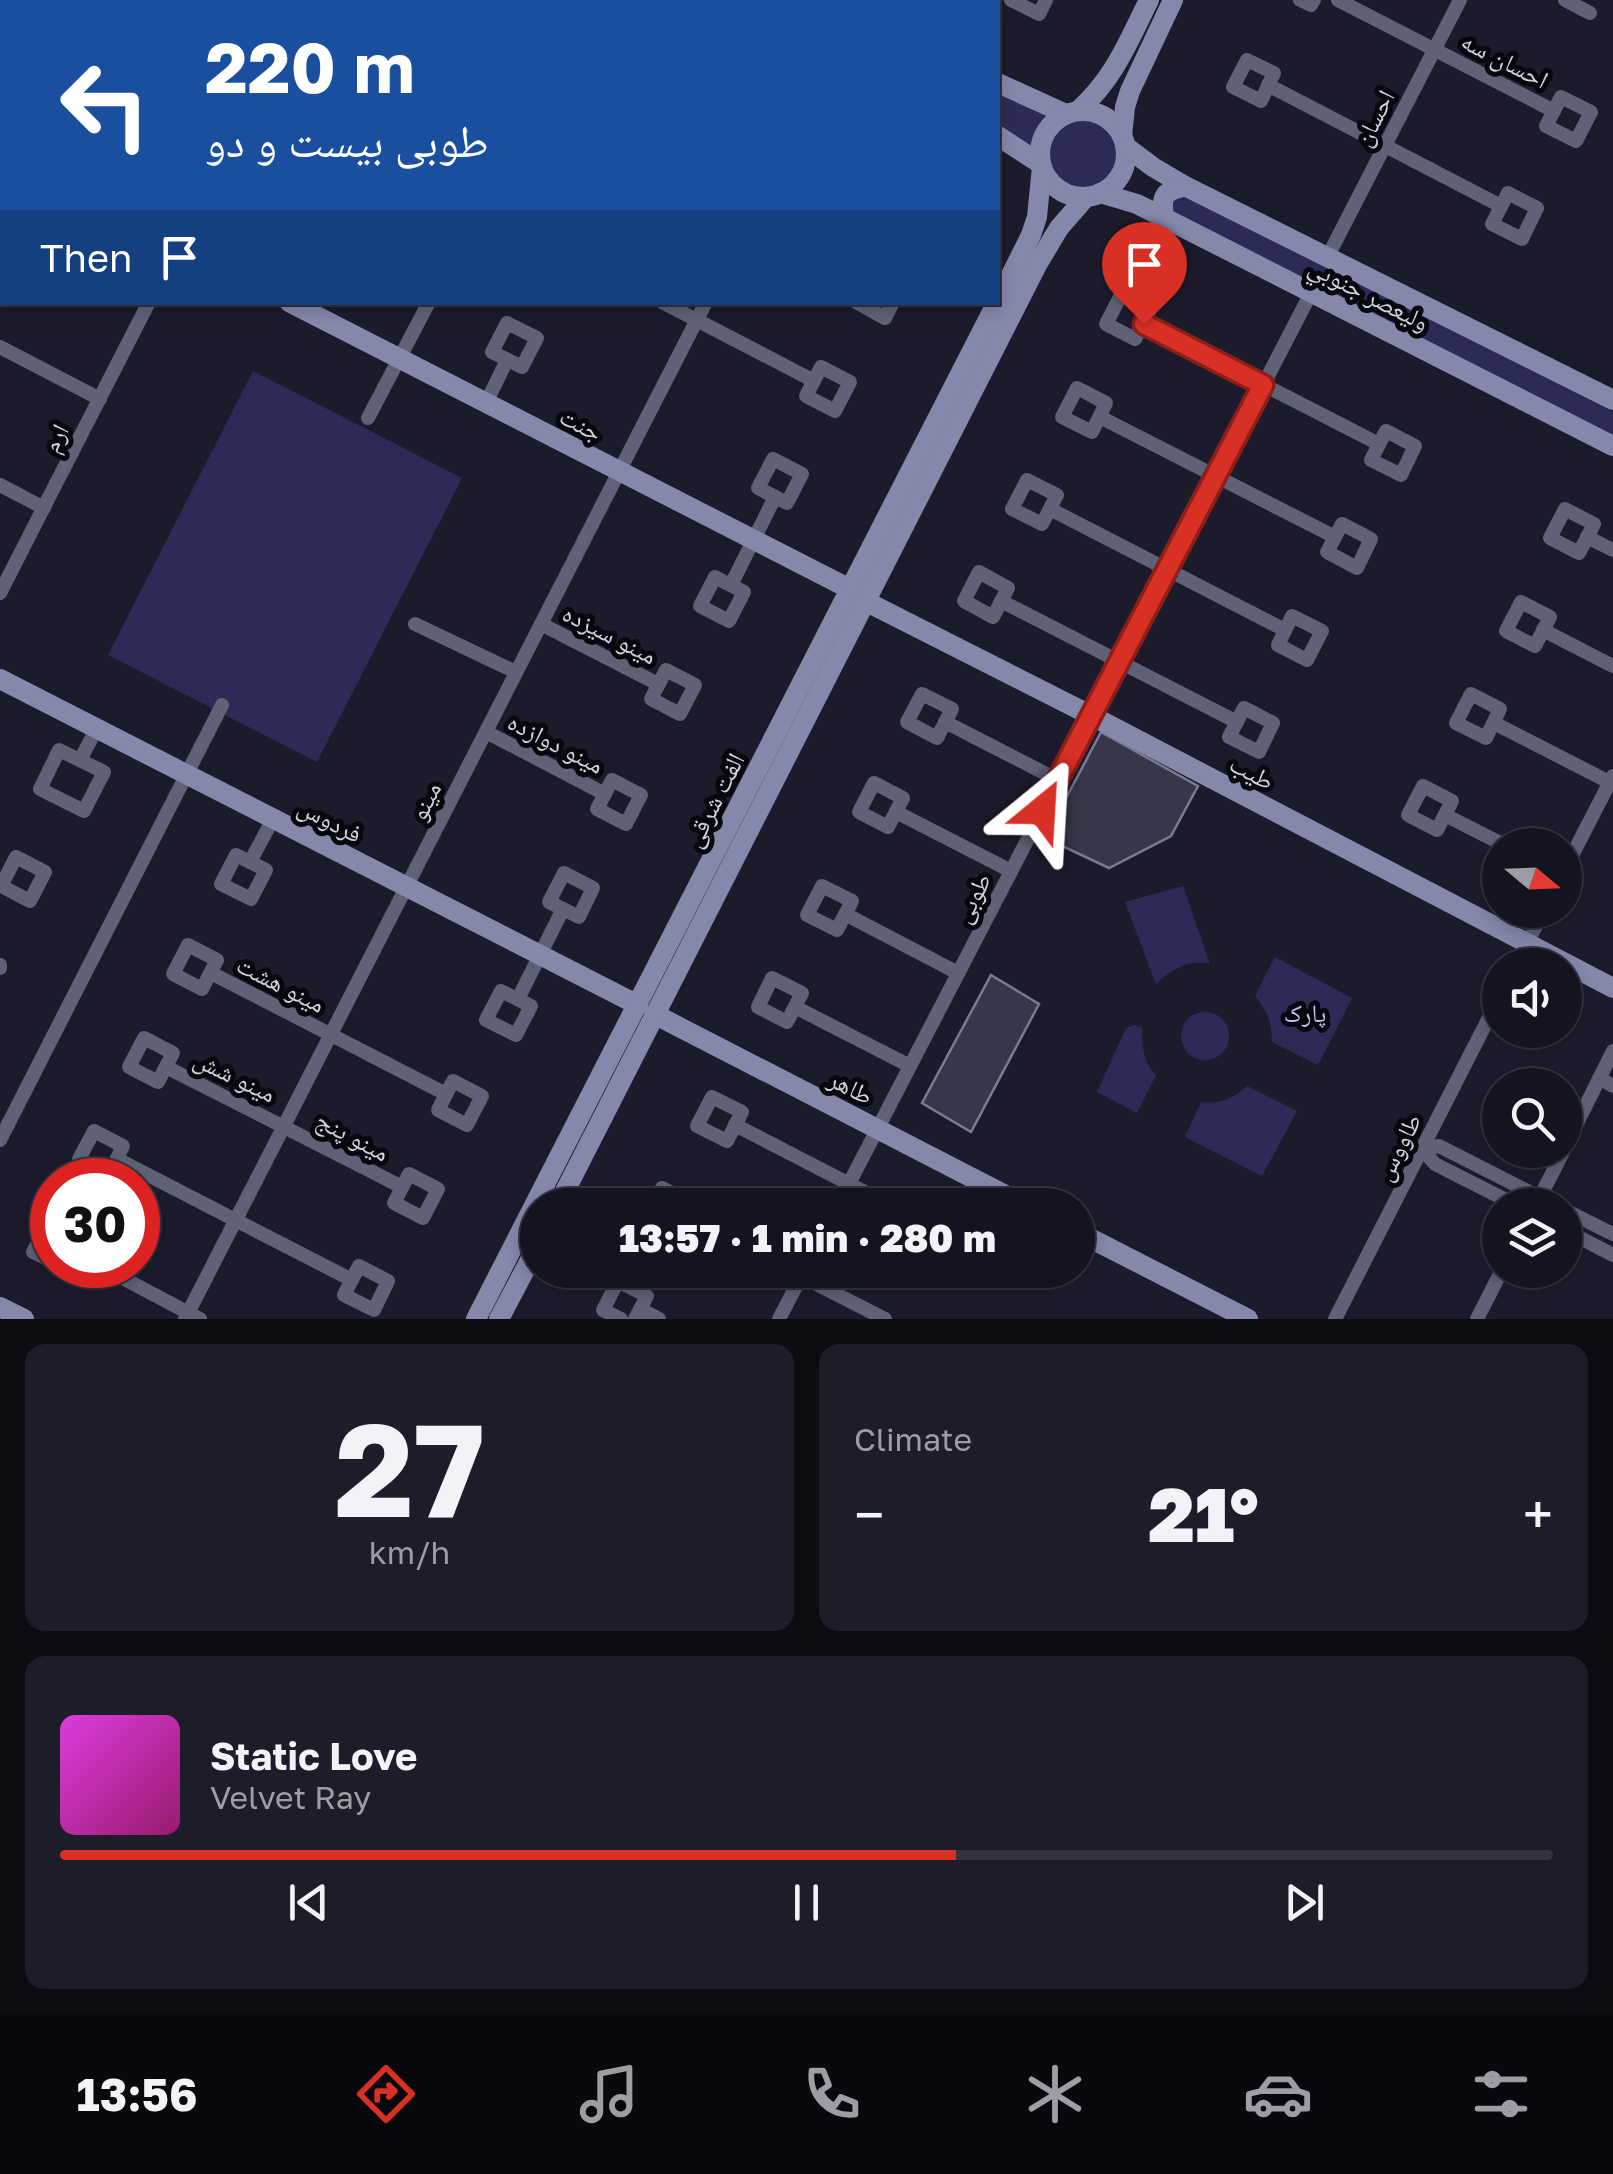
<!DOCTYPE html>
<html lang="en">
<head>
<meta charset="utf-8">
<style>
  body { margin:0; font-family:"Golos Text","Noto Naskh Arabic",sans-serif; background:#1d1d2a; color:#f1f3f6; height:100vh; display:flex; flex-direction:column; font-size:38px; white-space:nowrap }
  * { box-sizing:border-box; margin:0 }
  p { font-size:32px; color:#9d9ea5 }
  .icon { flex:none; width:55px; height:55px; fill:none; stroke:currentColor; stroke-width:2; stroke-linecap:round; stroke-linejoin:round }
  .map { position:relative; height:1319px; overflow:hidden }
  .details { display:flex; flex-direction:column; gap:25px; padding:25px; background:#0b0b12; flex:1 }
  .details>* { flex:none }
  .hud { position:absolute; left:0px; top:0px; width:1000px; height:305px; box-shadow:0 5px 15px #0003,0 0 0 2px #33333f; background:#1a4fa0; color:#fff; overflow:hidden }
  .needle { width:65px; rotate:109deg }
  .fabs { position:absolute; left:1482px; top:828px; display:grid; gap:20px }
  .fabs a { display:grid; place-items:center; width:100px; height:100px; border-radius:50%; background:#141421; box-shadow:0 5px 15px #0003,0 0 0 2px #33333f; font-size:50px }
  .speed { position:absolute; left:30px; top:1158px; display:flex; gap:20px; font-size:50px; font-weight:700; text-align:center }
  .speed>* { display:grid; place-content:center; width:130px; height:130px; border-radius:50%; background:#141421; box-shadow:0 5px 15px #0003,0 0 0 2px #33333f; line-height:1 }
  .speed .limit { border:15px solid #d22; background:#fff; color:#111 }
  .pin { position:absolute; display:grid; place-items:center; width:85px; height:85px; color:#fff; margin:-102px -42px; border-radius:50% 50% 50% 0; rotate:-45deg; box-shadow:0 0 10px #0007 }
  .pin .icon { rotate:45deg }
  .me { position:absolute; width:110px; margin:-55px; rotate:27deg; stroke-linejoin:round; filter:drop-shadow(0 0 8px #0008) }
  .turn { display:flex; align-items:center; gap:35px; height:210px; padding:0 40px; font-size:45px }
  .turn .icon { width:130px; height:130px; stroke-width:2.5 }
  .turn b { display:block; font-size:70px; line-height:85px }
  .then { display:flex; align-items:center; height:95px; padding:0 40px; background:#0003; gap:20px; font-size:38px }
  .big { font-size:75px; font-weight:800; line-height:1.1 }
  .details .tile { flex:1; display:flex; flex-direction:column; justify-content:center; gap:15px; min-width:0; padding:0 35px; border-radius:20px; background:#1d1d2a }
  .details .dial { align-items:center; gap:0 }
  .dial b { font-size:130px; line-height:1 }
  .song { display:flex; align-items:center; gap:30px }
  .cover { width:120px; height:120px; border-radius:15px; background:linear-gradient(135deg,hsl(300 70% 55%),hsl(320 70% 35%)) }
  .played { height:10px; border-radius:5px; background:linear-gradient(90deg,#d93025 60%,#33333f 60%) }
  .keys { display:flex; justify-content:space-around; direction:ltr }
  .heat { display:flex; justify-content:space-between; align-items:center; font-size:55px; direction:ltr }
  .details .tiles { flex:1; display:grid; gap:25px; grid-template-columns:1fr 1fr }
  .tile:last-child { grid-column:span 2 }
  .trip { position:absolute; left:520px; top:1188px; width:575px; height:100px; border-radius:50px; background:#141421; box-shadow:0 5px 15px #0003,0 0 0 2px #33333f; font-weight:800; line-height:100px; text-align:center }
  .dock { display:flex; height:160px; justify-content:space-around; align-items:center; background:#08080d; color:#9d9ea5 }
  .dock .icon { width:70px; height:70px }
  .dock .active { color:#d93025 }
  .dock b { font-size:45px; color:#f1f3f6 }
  .map>svg:first-child { display:block }
  .green { fill:#2c2b57 }
  .building { fill:#36374a; stroke:#797b90; stroke-width:2.5 }
  .lines { fill:none; stroke-linecap:round; stroke-linejoin:round }
  .street { stroke:#5f6177; stroke-width:14 }
  .secondary { stroke:#8587ab; stroke-width:20 }
  .route-casing { stroke:#8d1f18; stroke-width:25 }
  .route { stroke:#d93025; stroke-width:18 }
  .labels { text-anchor:middle; stroke-width:10; stroke-linejoin:round; paint-order:stroke }
  .street-label { font-size:25px; fill:#d2d3df; stroke:#07070e }
  .park-label { font-size:25px; fill:#c2c5f4; stroke:#07070e }
</style>
</head>
<body>
<div class="map">
<svg width="1613" height="1319" viewBox="0 0 1613 1319">
  <rect width="100%" height="100%" fill="#1b1b2c"/>
  <g class="green">
    <path d="M998,93L1050,118L1038,132L1037,148L998,126Z"/>
    <circle cx="1083" cy="154" r="35"/>
    <path d="M1184,194L1613,412V438L1174,212L1171,203L1175,197Z"/>
    <path d="M253,371L462,478L317,762L108,655Z"/>
    <path d="M1183,886L1210,964C1188,959 1172,969 1156,984L1125,902Z"/>
    <path d="M1275,957L1352,998L1318,1065L1272,1042C1272,1023 1267,1010 1255,996Z"/>
    <circle cx="1205" cy="1036" r="24"/>
    <path d="M1134,1025L1142,1028C1142,1046 1143,1062 1156,1075L1137,1113L1097,1092L1126,1028Z"/>
    <path d="M1247,1086L1297,1111L1262,1176L1185,1137L1201,1102C1220,1104 1233,1099 1247,1086Z"/>
  </g>
  <g class="building">
    <path d="M1101,732L1198,786L1171,836L1109,868L1045,838Z"/>
    <path d="M991,975L1039,1004L971,1132L922,1103Z"/>
  </g>
  <g class="lines">
    <g class="street">
      <path d="M299,0L304,2"/>
      <path d="M1011,0L1039,14L1046,0"/>
      <path d="M1300,0L1311,5L1314,0"/>
      <path d="M1338,0L1554,111"/>
      <path d="M1565,0L1590,13"/>
      <path d="M23,2L25,0"/>
      <path d="M583,2L584,0"/>
      <path d="M860,2L861,0"/>
      <path d="M0,48L2,43"/>
      <path d="M1247,60L1274,73L1261,101L1233,87Z"/>
      <path d="M1268,85L1501,206"/>
      <path d="M1561,97L1591,112L1576,141L1546,126Z"/>
      <path d="M1508,193L1537,208L1522,239L1492,224Z"/>
      <path d="M0,228L2,224"/>
      <path d="M0,250L2,251"/>
      <path d="M1328,256L1460,0"/>
      <path d="M1121,295L1150,310L1135,339L1106,324Z"/>
      <path d="M662,302L814,381"/>
      <path d="M856,302L885,318L893,302"/>
      <path d="M507,323L537,338L522,367L492,352Z"/>
      <path d="M1143,323L1379,444"/>
      <path d="M0,347L100,399"/>
      <path d="M821,367L850,382L835,411L806,396Z"/>
      <path d="M1077,388L1106,403L1092,432L1062,417Z"/>
      <path d="M486,403L507,360"/>
      <path d="M1100,417L1335,537"/>
      <path d="M368,418L429,302"/>
      <path d="M1386,431L1415,446L1401,475L1371,460Z"/>
      <path d="M773,459L802,474L787,503L758,488Z"/>
      <path d="M1027,480L1057,495L1042,524L1012,509Z"/>
      <path d="M0,485L44,508"/>
      <path d="M1050,509L1285,630"/>
      <path d="M1565,509L1594,524L1579,553L1550,538Z"/>
      <path d="M1342,524L1371,539L1357,568L1327,552Z"/>
      <path d="M1587,537L1613,550"/>
      <path d="M979,572L1008,588L993,617L964,601Z"/>
      <path d="M715,577L744,592L729,621L700,606Z"/>
      <path d="M731,585L775,497"/>
      <path d="M0,593L149,302"/>
      <path d="M1001,601L1237,722"/>
      <path d="M1521,602L1550,617L1535,646L1506,631Z"/>
      <path d="M1292,616L1322,631L1307,660L1278,645Z"/>
      <path d="M415,624L516,672"/>
      <path d="M541,624L658,684"/>
      <path d="M1543,630L1613,666"/>
      <path d="M666,670L695,685L680,714L651,699Z"/>
      <path d="M922,694L952,709L937,738L907,722Z"/>
      <path d="M1471,694L1500,709L1486,738L1456,723Z"/>
      <path d="M1244,708L1273,723L1259,752L1229,737Z"/>
      <path d="M945,722L1058,780"/>
      <path d="M1494,723L1613,784"/>
      <path d="M486,732L605,794"/>
      <path d="M59,750L104,772L84,811L40,789Z"/>
      <path d="M80,760L97,728"/>
      <path d="M612,780L641,795L626,824L597,809Z"/>
      <path d="M874,783L903,798L888,827L859,812Z"/>
      <path d="M1423,786L1452,801L1437,830L1408,815Z"/>
      <path d="M896,812L1011,871"/>
      <path d="M1445,815L1504,845"/>
      <path d="M236,855L266,870L251,899L221,884Z"/>
      <path d="M16,857L45,872L30,901L1,886Z"/>
      <path d="M250,862L273,819"/>
      <path d="M1565,869L1613,776"/>
      <path d="M564,873L593,888L579,917L549,902Z"/>
      <path d="M822,886L852,901L837,930L807,915Z"/>
      <path d="M845,914L958,973"/>
      <path d="M188,945L217,960L202,989L173,974Z"/>
      <path d="M0,965V968"/>
      <path d="M1516,965L1544,910"/>
      <path d="M211,973L446,1094"/>
      <path d="M772,978L802,993L787,1022L758,1007Z"/>
      <path d="M501,991L531,1006L516,1035L486,1020Z"/>
      <path d="M518,999L563,909"/>
      <path d="M795,1007L910,1066"/>
      <path d="M144,1038L173,1053L158,1082L129,1067Z"/>
      <path d="M166,1067L402,1187"/>
      <path d="M1599,1078L1613,1086"/>
      <path d="M453,1081L482,1096L467,1125L438,1110Z"/>
      <path d="M712,1097L742,1112L727,1141L697,1126Z"/>
      <path d="M735,1125L890,1205"/>
      <path d="M94,1131L123,1146L109,1175L79,1159Z"/>
      <path d="M0,1140L222,705"/>
      <path d="M1565,1147L1613,1051"/>
      <path d="M1422,1149L1439,1146L1555,1205"/>
      <path d="M1422,1149L1435,1164L1516,1205"/>
      <path d="M117,1159L352,1280"/>
      <path d="M409,1174L438,1189L423,1218L394,1203Z"/>
      <path d="M1540,1197L1564,1150"/>
      <path d="M653,1205L662,1188L691,1203L690,1205"/>
      <path d="M838,1205L1311,293"/>
      <path d="M1565,1210L1613,1234"/>
      <path d="M52,1223L48,1221L33,1252L52,1261"/>
      <path d="M1565,1230L1613,1255"/>
      <path d="M62,1265H63"/>
      <path d="M98,1265L200,1319"/>
      <path d="M359,1266L388,1281L374,1310L344,1295Z"/>
      <path d="M789,1270L885,1319"/>
      <path d="M980,1270L992,1276L995,1270"/>
      <path d="M640,1309L659,1319"/>
      <path d="M185,1319L706,302"/>
      <path d="M621,1319L603,1310L618,1281L647,1296L635,1319"/>
      <path d="M779,1319L804,1271"/>
      <path d="M1335,1319L1500,996"/>
      <path d="M1477,1319L1502,1270"/>
    </g>
    <g class="secondary">
      <path d="M741,0L746,2"/>
      <path d="M837,0L842,2"/>
      <path d="M998,83L1066,114"/>
      <path d="M1078,111C1115,77 1127,44 1149,0"/>
      <circle cx="1083" cy="154" r="43"/>
      <path d="M998,136L1041,164"/>
      <path d="M1122,136L1125,107L1130,91L1173,0"/>
      <path d="M1125,146L1153,167L1185,186L1613,400"/>
      <path d="M0,155L2,156"/>
      <path d="M1100,193L1137,204L1613,446"/>
      <path d="M1164,218C1161,195 1163,192 1185,186"/>
      <path d="M998,301L1031,235L1037,217L1042,167"/>
      <path d="M289,302L850,589"/>
      <path d="M867,602L1092,716L1613,988"/>
      <path d="M0,679L638,1005"/>
      <path d="M654,1014L1025,1205"/>
      <path d="M558,1205L1037,265L1059,228L1086,197"/>
      <path d="M1078,1232L1248,1319"/>
      <path d="M0,1307L24,1319"/>
      <path d="M476,1319L997,302"/>
      <path d="M499,1319L538,1245"/>
    </g>
  </g>
  <g class="lines">
    <g class="route-casing">
      <path id="route" d="M1042,810L1263,385L1144,324"/>
    </g>
    <use href="#route" class="route"/>
  </g>
  <g class="labels">
    <g class="street-label">
      <text transform="translate(1505 60) rotate(27)" y="9">احسان سه</text>
      <text transform="translate(1374 118) rotate(-63)" y="9">احسان</text>
      <text transform="translate(1369 294) rotate(27)" y="9">وليعصر جنوبي</text>
      <text transform="translate(581 424) rotate(27)" y="9">جنت</text>
      <text transform="translate(55 438) rotate(-63)" y="9">ارم</text>
      <text transform="translate(610 634) rotate(27)" y="9">مینو سیزده</text>
      <text transform="translate(556 743) rotate(27)" y="9">مینو دوازده</text>
      <text transform="translate(1252 772) rotate(28)" y="9">طیب</text>
      <text transform="translate(714 800) rotate(-63)" y="9">الفت شرقی</text>
      <text transform="translate(425 801) rotate(-63)" y="9">مینو</text>
      <text transform="translate(330 820) rotate(27)" y="9">فردوس</text>
      <text transform="translate(972 898) rotate(-63)" y="9">طوبی</text>
      <text transform="translate(281 984) rotate(27)" y="9">مینو هشت</text>
      <text transform="translate(235 1076) rotate(26)" y="9">مینو شش</text>
      <text transform="translate(851 1087) rotate(27)" y="9">طاهر</text>
      <text transform="translate(353 1136) rotate(28)" y="9">مینو پنج</text>
      <text transform="translate(1398 1147) rotate(-63)" y="9">طاووس</text>
    </g>
    <g class="park-label">
      <text x="1305" y="1022">پارک</text>
    </g>
  </g>
</svg>
<div class="fabs">
<a><svg class="needle" viewBox="-14 -14 28 28"><path d="M0-13l5 13h-10z" fill="#e53935"/><path d="M0 13l5-13h-10z" fill="#9d9ea5"/></svg></a>
<a><svg class="icon" aria-label="sound" viewBox="0 0 24 24"><path d="M4 9h4l5-4v14l-5-4H4zM17 9q2 3 0 6"/></svg></a>
<a><svg class="icon" aria-label="search" viewBox="0 0 24 24"><circle cx="10" cy="10" r="6"/><path d="M15 15l6 6"/></svg></a>
<a><svg class="icon" aria-label="layers" viewBox="0 0 24 24"><path d="M12 4l9 5-9 5-9-5zM3 14l9 5 9-5"/></svg></a>
</div>
<div class="speed"><div class="limit">30</div></div>
<div class="pin" style="left:1144px;top:324px;background:#d93025"><svg class="icon" aria-label="arrive" viewBox="0 0 24 24"><path d="M6 21V4h12l-3 4 3 4H6"/></svg></div>
<svg class="me" style="left:1042px;top:810px" viewBox="-20 -20 40 40"><path d="M0-17L14 15 0 8-14 15z" fill="#d93025" stroke="#fff" stroke-width="4"/></svg>
<div class="trip">13:57 · 1 min · 280 m</div>
<div class="hud">
<div class="turn"><svg class="icon" aria-label="left" viewBox="0 0 24 24"><path d="M17 20v-9H6M10 6l-5 5 5 5"/></svg><div><b>220 m</b>طوبی بیست و دو</div></div>
<div class="then">Then<svg class="icon" aria-label="arrive" viewBox="0 0 24 24"><path d="M6 21V4h12l-3 4 3 4H6"/></svg></div>
</div>
</div>
<section class="details">
<div class="tiles">
<div class="tile dial"><b>27</b><p>km/h</p></div>
<div class="tile"><p>Climate</p>
<div class="heat"><a>−</a><b class="big">21°</b><a>+</a></div>
</div>
<div class="tile">
<div class="song"><i class="cover"></i><div><b>Static Love</b><p>Velvet Ray</p></div></div>
<div class="played"></div>
<div class="keys"><svg class="icon" aria-label="previous" viewBox="0 0 24 24"><path d="M18 5L8 12l10 7zM5 5v14"/></svg><svg class="icon" aria-label="pause" viewBox="0 0 24 24"><path d="M8 5v14M16 5v14"/></svg><svg class="icon" aria-label="next" viewBox="0 0 24 24"><path d="M6 5l10 7-10 7zM19 5v14"/></svg></div>
</div>
</div>
</section>
<nav class="dock">
<b>13:56</b>
<svg class="icon active" aria-label="directions" viewBox="0 0 24 24"><path d="M12 3l9 9-9 9-9-9zM9 14v-3h6M13 9l2 2-2 2"/></svg>
<svg class="icon" aria-label="music" viewBox="0 0 24 24"><path d="M9 18V5l10-2v13"/><circle cx="6" cy="18" r="3"/><circle cx="16" cy="16" r="3"/></svg>
<svg class="icon" aria-label="phone" viewBox="0 0 24 24"><path d="M5 4h4l2 5-3 2q2 4 5 5l2-3 5 2v4C11 20 4 13 5 4z"/></svg>
<svg class="icon" aria-label="climate" viewBox="0 0 24 24"><path d="M12 3v18M4 7l16 10M4 17L20 7"/></svg>
<svg class="icon" aria-label="car" viewBox="0 0 24 24"><path d="M5 17H2v-5l4-1 3-4h7l3 4 3 1v5h-3M9 17h6M6 11h13"/><circle cx="7" cy="17" r="2"/><circle cx="17" cy="17" r="2"/></svg>
<svg class="icon" aria-label="filters" viewBox="0 0 24 24"><path d="M4 7h16M4 17h16"/><circle cx="9" cy="7" r="2"/><circle cx="15" cy="17" r="2"/></svg>
</nav>
</body>
</html>
